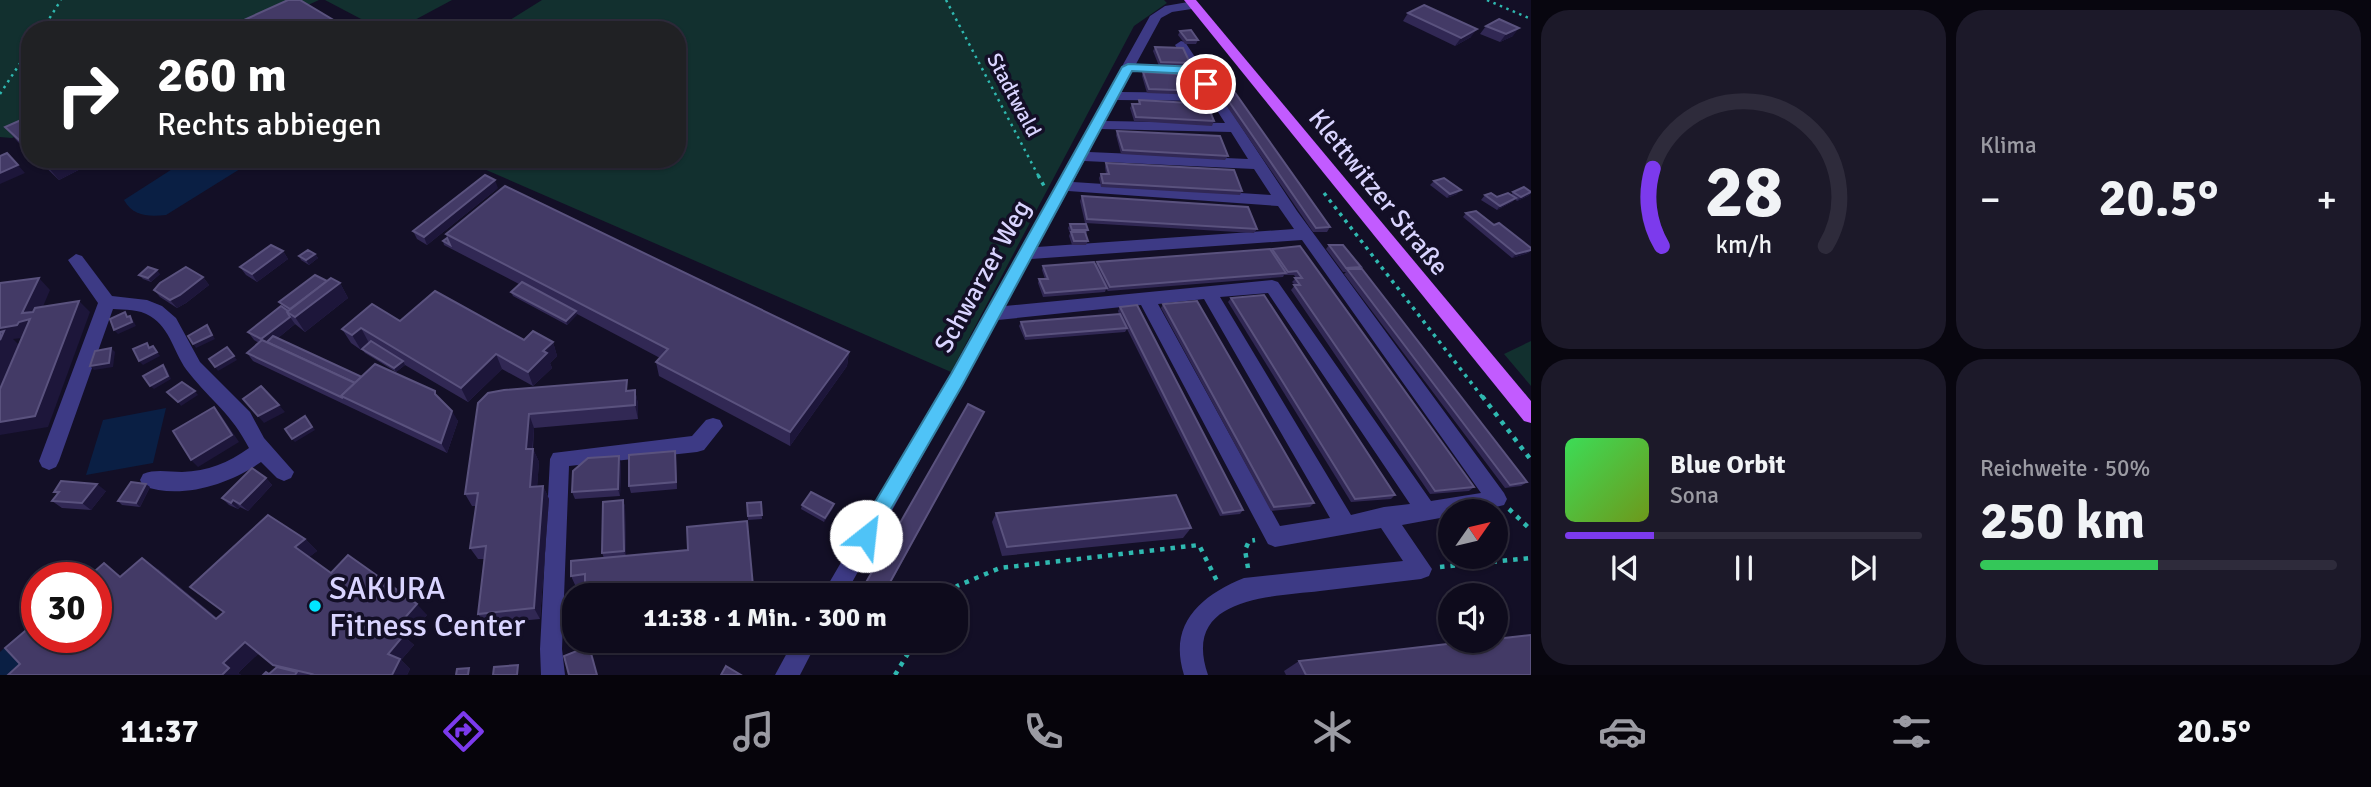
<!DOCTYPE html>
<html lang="de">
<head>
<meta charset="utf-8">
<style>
  body { margin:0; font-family:Signika,sans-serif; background:#1c1929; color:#f1f3f6; height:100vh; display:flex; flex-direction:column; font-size:26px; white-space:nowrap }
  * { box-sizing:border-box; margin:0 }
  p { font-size:23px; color:#9b9ba3 }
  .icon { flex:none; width:38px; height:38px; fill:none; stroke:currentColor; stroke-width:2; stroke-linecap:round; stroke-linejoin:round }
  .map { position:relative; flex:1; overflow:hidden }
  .side { display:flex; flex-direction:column; gap:10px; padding:10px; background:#08060f; width:840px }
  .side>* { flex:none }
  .hud { position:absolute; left:21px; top:21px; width:665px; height:147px; border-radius:28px; box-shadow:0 2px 5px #0004,0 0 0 2px #2e2b3b; background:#202124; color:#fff; overflow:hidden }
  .needle { width:46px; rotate:56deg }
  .fabs { position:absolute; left:1438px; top:499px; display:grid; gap:14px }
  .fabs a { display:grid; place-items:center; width:70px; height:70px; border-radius:50%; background:#0e0b1c; box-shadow:0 2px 5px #0004,0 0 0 2px #2e2b3b; font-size:35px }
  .speed { position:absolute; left:21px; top:562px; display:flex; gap:14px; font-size:35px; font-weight:700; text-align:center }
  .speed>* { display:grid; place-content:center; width:91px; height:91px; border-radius:50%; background:#0e0b1c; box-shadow:0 2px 5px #0004,0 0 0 2px #2e2b3b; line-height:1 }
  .speed .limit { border:10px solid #d22; background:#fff; color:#111 }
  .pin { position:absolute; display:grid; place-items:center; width:60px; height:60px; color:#fff; margin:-30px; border:4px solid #fff; border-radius:50%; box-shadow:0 2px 7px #0007 }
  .me { position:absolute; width:77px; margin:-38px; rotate:29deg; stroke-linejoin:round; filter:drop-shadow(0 0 5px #0008) }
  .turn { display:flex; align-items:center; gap:24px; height:147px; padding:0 21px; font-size:32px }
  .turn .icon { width:91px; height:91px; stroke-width:2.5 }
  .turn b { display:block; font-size:49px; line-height:60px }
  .big { font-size:52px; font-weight:700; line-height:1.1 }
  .side .tile { flex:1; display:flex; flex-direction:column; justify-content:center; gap:10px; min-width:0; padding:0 24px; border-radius:28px; background:#1c1929 }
  .side .dial { align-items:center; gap:0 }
  .dial svg { height:182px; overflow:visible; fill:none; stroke:#2e2b3b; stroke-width:7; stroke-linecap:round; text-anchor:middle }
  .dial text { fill:#f1f3f6; stroke:none }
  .song { display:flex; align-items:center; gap:21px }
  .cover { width:84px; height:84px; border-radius:10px; background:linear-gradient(135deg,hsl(130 70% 55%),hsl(80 70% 35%)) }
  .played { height:7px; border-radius:4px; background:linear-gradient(90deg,#7c3aed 25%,#2e2b3b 25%) }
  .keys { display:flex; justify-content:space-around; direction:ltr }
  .heat { display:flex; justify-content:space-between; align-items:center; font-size:38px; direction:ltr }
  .charge { height:10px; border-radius:5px; background:linear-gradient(90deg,#34c759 50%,#2e2b3b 0) }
  .side .tiles { flex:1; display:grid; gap:10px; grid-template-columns:repeat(2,1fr) }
  .trip { position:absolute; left:562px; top:583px; width:406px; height:70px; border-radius:28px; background:#0e0b1c; box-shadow:0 2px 5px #0004,0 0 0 2px #2e2b3b; font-weight:700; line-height:70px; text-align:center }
  .tab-bar { display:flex; height:112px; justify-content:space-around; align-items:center; background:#06040b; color:#9b9ba3 }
  .tab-bar .icon { width:49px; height:49px }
  .tab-bar .selected { color:#7c3aed }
  .tab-bar b { font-size:32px; color:#f1f3f6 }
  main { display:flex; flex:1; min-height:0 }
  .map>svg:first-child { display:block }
  .green { fill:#12302f }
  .water { fill:#0a1f44 }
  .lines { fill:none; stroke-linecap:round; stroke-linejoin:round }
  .path-far2 { stroke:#2fb8b0; stroke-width:2.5; stroke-dasharray:2.5 4.5; stroke-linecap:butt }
  .path-far1 { stroke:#2fb8b0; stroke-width:3.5; stroke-dasharray:3.5 5; stroke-linecap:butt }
  .path { stroke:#2fb8b0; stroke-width:4.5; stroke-dasharray:4.5 6; stroke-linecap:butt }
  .minor { fill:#3d3a85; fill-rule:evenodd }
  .major { fill:#c25bff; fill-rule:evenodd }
  .wall { fill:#312854 }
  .shaded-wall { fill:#1d163a }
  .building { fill:#433a66; stroke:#5a527e; stroke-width:2 }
  .route { fill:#4fc3f7; stroke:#337fa1; stroke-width:2 }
  .poi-dot { fill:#00e5ff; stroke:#130f26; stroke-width:2.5 }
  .labels { text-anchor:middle; stroke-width:7; stroke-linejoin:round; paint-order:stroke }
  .far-street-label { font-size:21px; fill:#d9d4ff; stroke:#130f26 }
  .street-label { font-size:26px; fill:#d9d4ff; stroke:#130f26 }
  .near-poi-label { font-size:32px; fill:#d9d4ff; stroke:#130f26; text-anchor:start }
</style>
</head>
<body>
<main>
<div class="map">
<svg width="1531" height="675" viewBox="0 0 1531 675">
  <rect width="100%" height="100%" fill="#130f26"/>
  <g class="green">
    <path d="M0,0H319L253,30H30V130L12,138L0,137Z"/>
    <path d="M325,0H452L396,30H382Z"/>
    <path d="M542,0H1164L1167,3L1134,26L951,372L461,159H677V30H494Z"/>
    <path d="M1531,341V386L1504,354Z"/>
  </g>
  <g class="water">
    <path d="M188,159H256L166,215C148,217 133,216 124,200Z"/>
    <path d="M166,408L153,463L86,475L103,420Z"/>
    <path d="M37,619V637L22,675H0V652Z"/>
  </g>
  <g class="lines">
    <g class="path-far2">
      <path d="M946,0L1039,177"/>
      <path d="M1487,0L1531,19"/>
      <path d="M42,30L61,0"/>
      <path d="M0,94L30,48"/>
    </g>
    <g class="path-far1">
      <path d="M1038,175L1044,186"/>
      <path d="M1324,193L1483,398"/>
    </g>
    <g class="path">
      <path d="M1482,396L1531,460"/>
      <path d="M1509,509L1531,530"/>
      <path d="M1440,567L1531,558"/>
      <path d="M1248,568L1245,550L1249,541L1255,540"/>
      <path d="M948,595L957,586L1000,568L1199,545L1217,581"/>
      <path d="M895,675L916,640"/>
    </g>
    <g class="minor">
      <path d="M1194,1L1200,5L1198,8L1172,12L1161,18L1136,64L1189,67L1175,45L1181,41L1185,42L1297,211L1504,493L1507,499L1504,505L1480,511H1451V516L1402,525L1432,569L1429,576L1421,579C1387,583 1354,587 1320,591C1269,597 1181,597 1208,675H1184C1168,624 1200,596 1244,578L1403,561L1381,528L1275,547L1268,544L1141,305L998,320L845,595H822L951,374L1150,16L1165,6ZM1132,71L1194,75L1206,93L1121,92ZM1117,100L1211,101L1225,123L1105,121ZM1101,129L1231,132L1248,159L1089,152ZM1084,161L1254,169L1271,195L1073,182ZM1068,191L1278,206L1294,229L1037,247ZM1302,240L1481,493L1431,501L1278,282L1272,280L1005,306L1031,259ZM1268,293L1410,504L1384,507L1351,515L1220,297ZM1204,299L1330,518L1280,526L1158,304Z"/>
      <path d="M76,254L82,256L112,296L147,300L162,306L176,318L200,362L250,412L264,438L294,472L291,478L284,481L277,478L261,462C230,484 181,500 143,486L140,480L143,474C155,469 169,472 182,472C208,471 228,463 249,448C231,413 212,402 189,373C174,355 171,328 150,316C139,309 125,310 113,309L59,461L56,467L49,470L42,467L39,461L98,303L68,260Z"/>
      <path d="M713,418L720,420L723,426L704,450L697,452L569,466L562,649L565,675H541L540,649L550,459L553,453L692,436L706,420Z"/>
      <path d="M794,640H818L800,675H775Z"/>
    </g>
    <path class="major" d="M1184,0H1196L1531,401V423L1524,421Z"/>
  </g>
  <g class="wall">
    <path d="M1408,13L1471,37L1455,46L1403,21Z"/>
    <path d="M1486,26L1513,36L1500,42L1480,34Z"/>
    <path d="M1180,31L1198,40L1196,44H1185L1178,35Z"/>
    <path d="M1155,47L1190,63L1188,67L1159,66L1153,51Z"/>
    <path d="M1203,64L1230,85L1229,87L1330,227L1327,232H1313L1217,92L1218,89H1216L1201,68Z"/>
    <path d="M1143,72L1201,91L1199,95L1147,93L1142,76Z"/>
    <path d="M1139,100L1214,121L1212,126L1134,121L1130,108L1132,104H1138Z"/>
    <path d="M30,116V153L18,142L5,127Z"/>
    <path d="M1117,131L1228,156L1225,160L1121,154L1116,135Z"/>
    <path d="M37,159H100L59,180Z"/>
    <path d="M1106,163L1242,191L1240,195L1101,187L1099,178L1101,174H1106L1105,167Z"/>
    <path d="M1434,181L1457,194L1447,198L1430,185Z"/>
    <path d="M498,188L427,245L417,239L413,231Z"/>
    <path d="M1513,192L1531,193L1528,196L1517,201L1515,199L1512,202L1497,210L1481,200L1485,195L1497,197L1511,195Z"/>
    <path d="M1082,196L1257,229L1254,233L1085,223L1080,201Z"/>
    <path d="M1466,213L1494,225L1531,248V250L1528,253L1512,258L1463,217Z"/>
    <path d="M1070,224L1088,230L1086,234L1088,241L1086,245H1072L1069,236L1070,233L1068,228Z"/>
    <path d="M446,234L849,352L847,366L790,446L659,376L656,362L660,358L577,314L567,325L513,296L511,292L519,284L444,245L443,241L447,238Z"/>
    <path d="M1329,245L1361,267L1359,269L1527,482L1521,486L1505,488L1344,274L1346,272H1343L1326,249Z"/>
    <path d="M1300,246L1474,487L1469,491L1430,494L1291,290L1295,285L1292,282L1296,278L1294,275H1284L1283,277L1108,291L1106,289L1105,292L1043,297L1038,283L1039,279H1045L1042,270L1043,266L1096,265L1097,262L1271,250L1272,249Z"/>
    <path d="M283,251L288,259L257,282L246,275L240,267Z"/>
    <path d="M315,254L318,258L309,265L301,260L299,256Z"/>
    <path d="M160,274L151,282L143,279L139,275Z"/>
    <path d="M203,277L209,285L186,303L177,308L160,297L154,290Z"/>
    <path d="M327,281L340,283L348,298L305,332L295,324L278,338L362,377L438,397L458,421L447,453L253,361L247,353L259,343L254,340L248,332L283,307L279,302Z"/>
    <path d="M1231,298L1395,495L1391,499L1351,502L1228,302Z"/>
    <path d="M1163,304L1314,503L1310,507L1271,511L1161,308Z"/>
    <path d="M1120,307L1243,510L1240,514L1220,516L1127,329L1125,332L1025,340L1019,326L1021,322L1119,314L1118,311Z"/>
    <path d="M400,321L524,340L553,342L557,356L550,363L552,368L533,386L502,369L468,402L405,365L396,372L365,353L362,349L363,348L361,350L351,343L342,329Z"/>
    <path d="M635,390L638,404V419L534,428L533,449L539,462L537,487L543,486L549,499L540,619L485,624L478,614L484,559H478L470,548L476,506H472L465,494L478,403Z"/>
    <path d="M984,412L884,595H872L863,589L864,586Z"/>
    <path d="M676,458L677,489L631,493L629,486Z"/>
    <path d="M621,463L620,496L575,499L572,492Z"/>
    <path d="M266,478L272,485L248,511L240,507L238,509L229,505L222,498Z"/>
    <path d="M150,487L140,507L122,505L118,501Z"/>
    <path d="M106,491L91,510L62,508L52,501L57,494L54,492Z"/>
    <path d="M623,500L625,507L626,556L688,550L687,527L747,521L753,595H574V640H573L569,632L570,593L585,591V586L576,587L571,576V561L604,558L602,553L603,502Z"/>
    <path d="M761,502L762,519L748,520L747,503Z"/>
    <path d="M834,504L833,508L824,522L801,509L802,505Z"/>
    <path d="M996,513L1191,528L1183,538L1002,556L992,522Z"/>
    <path d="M305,539L317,551L309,557L331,573L427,615L406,638L414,645L401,660L410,669L407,675H263L270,674L276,667L259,653L238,673L241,675H8L122,575L158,569L217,618Z"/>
    <path d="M1299,661L1531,675H1286L1284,671Z"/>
  </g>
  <g class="shaded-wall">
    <path d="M340,24L343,30H328Z"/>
    <path d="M1519,28L1513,36L1500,42L1506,34Z"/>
    <path d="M1477,29L1471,37L1455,46L1461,38Z"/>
    <path d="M57,159H100L59,180L46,165Z"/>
    <path d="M18,165L25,173L0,184V173Z"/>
    <path d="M495,180L498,188L427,245L424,237Z"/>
    <path d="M1461,190L1457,194L1447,198L1450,194Z"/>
    <path d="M1531,193L1528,196L1517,201L1521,197Z"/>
    <path d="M1516,198L1512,202L1497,210L1500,206Z"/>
    <path d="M1531,250L1528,253L1512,258L1516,254Z"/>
    <path d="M283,251L288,259L257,282L252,274Z"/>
    <path d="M315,254L318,258L309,265L306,260Z"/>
    <path d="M157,270L160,274L151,282L148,278Z"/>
    <path d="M203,277L209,285L186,303L177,308L170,300Z"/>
    <path d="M39,278L50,290L30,337L13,339L20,346L0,393V328L22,313Z"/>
    <path d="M340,283L348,298L305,332L295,317Z"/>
    <path d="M79,301L90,312L48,427L0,435V422Z"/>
    <path d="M576,311L577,315L567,325L566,321Z"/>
    <path d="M130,316L133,320L136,326L118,334L114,330Z"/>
    <path d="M290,317L295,324L267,347L261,339Z"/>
    <path d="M207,325L215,339L196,348L193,344Z"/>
    <path d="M361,328L369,343L361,350L352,335Z"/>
    <path d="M553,342L557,356L550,363L552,368L533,386L528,372L543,351Z"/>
    <path d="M153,346L160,356L143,365L139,361Z"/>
    <path d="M111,348L115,352L113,367L94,370L90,366Z"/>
    <path d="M849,352L847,366L790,446V432Z"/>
    <path d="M496,354L502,369L468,402L461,388Z"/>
    <path d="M234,356L237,360L218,371L215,367Z"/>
    <path d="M403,361L405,365L396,372L394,368Z"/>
    <path d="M163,365L167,369L171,379L154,389L150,386Z"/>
    <path d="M635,390L638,404V419L635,405Z"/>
    <path d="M195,391L198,395L181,406L178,402Z"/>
    <path d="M279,405L285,412L264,423L258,416Z"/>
    <path d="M214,407L221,415L239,442L198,467L191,460Z"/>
    <path d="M452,411L458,421L447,453L441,443Z"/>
    <path d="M984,412L884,595H883Z"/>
    <path d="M529,414L534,428L531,463L526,449Z"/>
    <path d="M305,416L315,430L295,442L292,439Z"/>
    <path d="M533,449L539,462L536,500L530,487Z"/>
    <path d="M619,456L621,463L620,496L618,489Z"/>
    <path d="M266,478L272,485L248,511L240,504Z"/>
    <path d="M97,484L106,491L91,510L82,503Z"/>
    <path d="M146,484L150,487L140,507L136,503Z"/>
    <path d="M543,486L549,499L540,619L534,608Z"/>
    <path d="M233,500L240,507L238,509L231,503Z"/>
    <path d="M623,500L625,507L626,557L624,551Z"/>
    <path d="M834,504L833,508L824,522L825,518Z"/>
    <path d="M305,539L317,551L307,559L295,547Z"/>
    <path d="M142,558L158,569L231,630L216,619Z"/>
    <path d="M417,604L427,615L406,638L414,645L401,660L410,669L407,675H392L388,654L395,629Z"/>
    <path d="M245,642L260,652L238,673L241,675H222L223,663Z"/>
  </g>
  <g class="building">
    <path d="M288,0H300L340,24L328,30H222Z"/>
    <path d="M1424,5L1477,29L1461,38L1408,13Z"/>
    <path d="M1499,19L1519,28L1506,34L1486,26Z"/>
    <path d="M1191,30L1198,40H1187L1180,31Z"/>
    <path d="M1155,47L1183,48L1190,63L1161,62Z"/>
    <path d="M1214,63L1230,85H1218L1203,64Z"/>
    <path d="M1143,72L1195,75L1201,91L1149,89Z"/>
    <path d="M1219,87H1231L1330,227L1316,228Z"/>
    <path d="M1139,100L1207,104L1214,121L1136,117L1132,104H1140Z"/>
    <path d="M30,116V150L5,127Z"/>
    <path d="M1117,131L1220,136L1228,156L1123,150Z"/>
    <path d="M7,153L18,165L0,173V156Z"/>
    <path d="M40,159H57L46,165Z"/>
    <path d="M1106,163L1234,170L1242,191L1103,183L1101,174H1109Z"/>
    <path d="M485,175L495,180L424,237L413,231Z"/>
    <path d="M1444,178L1461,190L1450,194L1434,181Z"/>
    <path d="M505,186L849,352L790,432L656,362L668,349L446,234Z"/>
    <path d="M1524,187L1531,192L1521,197L1513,192Z"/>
    <path d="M1491,193L1497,197L1508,193L1516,198L1500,206L1485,195Z"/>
    <path d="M1082,196L1248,207L1257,229L1087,219Z"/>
    <path d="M1476,211L1494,225L1499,223L1531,248V250L1516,254L1466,213Z"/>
    <path d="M1070,224H1086L1088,230H1072Z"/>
    <path d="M1071,232H1085L1088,241H1074Z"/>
    <path d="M447,238L450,245L443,241Z"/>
    <path d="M271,245L283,251L252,274L240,267Z"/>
    <path d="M1329,245H1343L1361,267L1346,268Z"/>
    <path d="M1300,246L1474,487L1435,491L1294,285H1300L1295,278H1302L1297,271L1288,272L1272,249Z"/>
    <path d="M1270,249L1286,273L1110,287L1097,262Z"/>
    <path d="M308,250L315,254L306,260L299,256Z"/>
    <path d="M1094,262L1107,288L1045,293L1039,279H1048L1043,266Z"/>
    <path d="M148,267L157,270L148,278L139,275Z"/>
    <path d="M186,267L203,277L180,295L170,300L154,290L160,283Z"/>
    <path d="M1347,269H1362L1527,482L1510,485Z"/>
    <path d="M315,275L327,281L290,309L279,302Z"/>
    <path d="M39,278L22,313L33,312L35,308L79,301L35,416L0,422V389L30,319L19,322L17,325L0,328V283Z"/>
    <path d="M331,278L340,283L295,317L287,312Z"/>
    <path d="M522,282L576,311L566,321L511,292Z"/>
    <path d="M435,291L524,340L533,331L553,342L543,351L547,353L528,372L496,354L461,388L361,328L352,335L342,329L372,304L400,321Z"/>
    <path d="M1264,295L1395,495L1355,499L1231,298Z"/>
    <path d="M1197,301L1314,503L1274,507L1163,304Z"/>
    <path d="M1137,305L1243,510L1223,513L1120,307Z"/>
    <path d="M281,306L288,311L287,312L290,317L261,339L248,332Z"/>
    <path d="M125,312L127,317L130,316L132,322L114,330L110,319Z"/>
    <path d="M1120,314L1127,328L1026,336L1021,322Z"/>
    <path d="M207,325L212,335L193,344L188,336Z"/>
    <path d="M4,331L0,340V332Z"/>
    <path d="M273,336L362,377L355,383L267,342Z"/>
    <path d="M262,340L355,383L341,396L343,398L247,353Z"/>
    <path d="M371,341L403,361L394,368L362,349Z"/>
    <path d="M147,343L149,348L153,346L157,352L139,361L133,349Z"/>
    <path d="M227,347L234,356L215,367L209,359Z"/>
    <path d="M111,348L109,363L90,366L95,351Z"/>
    <path d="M375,364L435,391V394L452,411L441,443L341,396Z"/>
    <path d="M163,365L168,376L150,386L143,376Z"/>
    <path d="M627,380L626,391L635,390V405L529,414L526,449H533L530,487L543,486L534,608L478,614L486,546L470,548L478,493L465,494L478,403L488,393L504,390Z"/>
    <path d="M182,382L195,391L178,402L167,392Z"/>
    <path d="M261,386L279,405L258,416L243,399Z"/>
    <path d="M968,404L984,412L883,595H878L864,586Z"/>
    <path d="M214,407L232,435L191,460L173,431Z"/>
    <path d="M305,416L312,427L292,439L285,429Z"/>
    <path d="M675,451L676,482L629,486V455Z"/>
    <path d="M619,456L618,489L572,492L573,471L588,458Z"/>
    <path d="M252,468L266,478L240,504L233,500L231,503L222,498Z"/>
    <path d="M61,481L97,484L82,503L52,501L59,492H54Z"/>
    <path d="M131,482L146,484L136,503L118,501Z"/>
    <path d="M811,492L834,504L825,518L802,505Z"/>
    <path d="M1176,495L1191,528L1007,547L996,513Z"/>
    <path d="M623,500L624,551L602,553L603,502Z"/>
    <path d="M761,502L762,515L748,516L747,503Z"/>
    <path d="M268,515L305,539L295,547L331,573L348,555L417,604L395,629L404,635L388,654L400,659L392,675H311L312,674L273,665L245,642L223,663L229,668L222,675H8L20,664L5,648L37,621V637H96V578H87L104,563L120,577L142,558L216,619L224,612L190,587Z"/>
    <path d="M747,521L753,586L666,595H585V574L571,576V561L688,550L687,527Z"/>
    <path d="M585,591V595H574V631L569,632L570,593Z"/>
    <path d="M1531,635V675H1306L1299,661L1482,640H1496V639Z"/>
    <path d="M589,646L597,675H569L564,656Z"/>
    <path d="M518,665L517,675H493L494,667Z"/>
    <path d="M726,666L741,675H721Z"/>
    <path d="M277,667L297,672L295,675H263L266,672L269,674Z"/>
    <path d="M469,668L468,675H456L457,669Z"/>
  </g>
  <path class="route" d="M1128,64L1198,67L1202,68L1212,84L1202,86L1194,74L1132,71L963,384L872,542L866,544L859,542L856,536L859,529L951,374L1122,67Z"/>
  <circle class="poi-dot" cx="315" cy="606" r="7"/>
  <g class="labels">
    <g class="far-street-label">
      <text transform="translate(1014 95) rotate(62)" y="7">Stadtwald</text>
    </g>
    <g class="street-label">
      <text transform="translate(1379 192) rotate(51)" y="9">Klettwitzer Straße</text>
      <text transform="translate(982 276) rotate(-61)" y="9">Schwarzer Weg</text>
    </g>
    <g class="near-poi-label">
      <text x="329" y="599">SAKURA<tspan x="329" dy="37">Fitness Center</tspan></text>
    </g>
  </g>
</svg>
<div class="fabs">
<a><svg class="needle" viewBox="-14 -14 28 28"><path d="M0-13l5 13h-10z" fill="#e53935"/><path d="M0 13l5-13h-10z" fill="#9b9ba3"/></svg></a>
<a><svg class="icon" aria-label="sound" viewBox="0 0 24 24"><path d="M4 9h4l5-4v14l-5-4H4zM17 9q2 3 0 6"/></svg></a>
</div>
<div class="speed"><div class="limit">30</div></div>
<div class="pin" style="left:1206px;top:84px;background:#d93025"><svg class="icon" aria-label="arrive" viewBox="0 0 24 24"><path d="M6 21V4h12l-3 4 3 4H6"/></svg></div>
<svg class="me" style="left:866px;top:536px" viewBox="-20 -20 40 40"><circle r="19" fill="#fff"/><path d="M0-13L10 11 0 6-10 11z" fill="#4fc3f7"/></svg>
<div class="trip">11:38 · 1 Min. · 300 m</div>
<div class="hud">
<div class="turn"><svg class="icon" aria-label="right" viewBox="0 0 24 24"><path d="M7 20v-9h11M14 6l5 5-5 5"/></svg><div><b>260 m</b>Rechts abbiegen</div></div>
</div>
</div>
<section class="side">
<div class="tiles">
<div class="tile dial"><svg viewBox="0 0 100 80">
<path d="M14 69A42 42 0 1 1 86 69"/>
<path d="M14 69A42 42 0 0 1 10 35" stroke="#7c3aed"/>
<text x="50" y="56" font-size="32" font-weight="700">28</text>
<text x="50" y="72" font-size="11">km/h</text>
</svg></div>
<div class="tile"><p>Klima</p>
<div class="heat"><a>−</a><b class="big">20.5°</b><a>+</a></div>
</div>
<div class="tile">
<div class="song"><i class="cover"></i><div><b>Blue Orbit</b><p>Sona</p></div></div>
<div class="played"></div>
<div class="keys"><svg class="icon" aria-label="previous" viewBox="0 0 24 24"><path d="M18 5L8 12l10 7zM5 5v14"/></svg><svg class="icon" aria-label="pause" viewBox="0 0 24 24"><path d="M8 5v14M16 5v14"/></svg><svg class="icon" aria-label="next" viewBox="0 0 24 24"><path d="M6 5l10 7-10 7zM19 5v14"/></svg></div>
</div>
<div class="tile"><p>Reichweite · 50%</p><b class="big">250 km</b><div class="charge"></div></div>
</div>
</section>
</main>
<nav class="tab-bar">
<b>11:37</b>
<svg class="icon selected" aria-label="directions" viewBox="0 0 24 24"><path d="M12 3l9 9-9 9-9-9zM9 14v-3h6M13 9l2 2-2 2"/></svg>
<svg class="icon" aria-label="music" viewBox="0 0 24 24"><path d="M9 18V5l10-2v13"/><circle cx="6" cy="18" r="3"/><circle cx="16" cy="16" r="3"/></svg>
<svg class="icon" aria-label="phone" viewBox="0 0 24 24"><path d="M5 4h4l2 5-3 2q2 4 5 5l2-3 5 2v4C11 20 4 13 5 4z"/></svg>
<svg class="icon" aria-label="climate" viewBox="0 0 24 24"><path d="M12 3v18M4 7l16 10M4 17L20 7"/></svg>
<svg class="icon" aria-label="car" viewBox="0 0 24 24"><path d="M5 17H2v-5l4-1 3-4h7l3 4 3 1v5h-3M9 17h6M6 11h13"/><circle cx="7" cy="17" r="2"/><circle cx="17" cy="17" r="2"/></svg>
<svg class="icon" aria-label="filters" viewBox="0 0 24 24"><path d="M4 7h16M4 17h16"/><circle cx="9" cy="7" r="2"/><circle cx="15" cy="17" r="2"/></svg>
<b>20.5°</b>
</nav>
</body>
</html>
